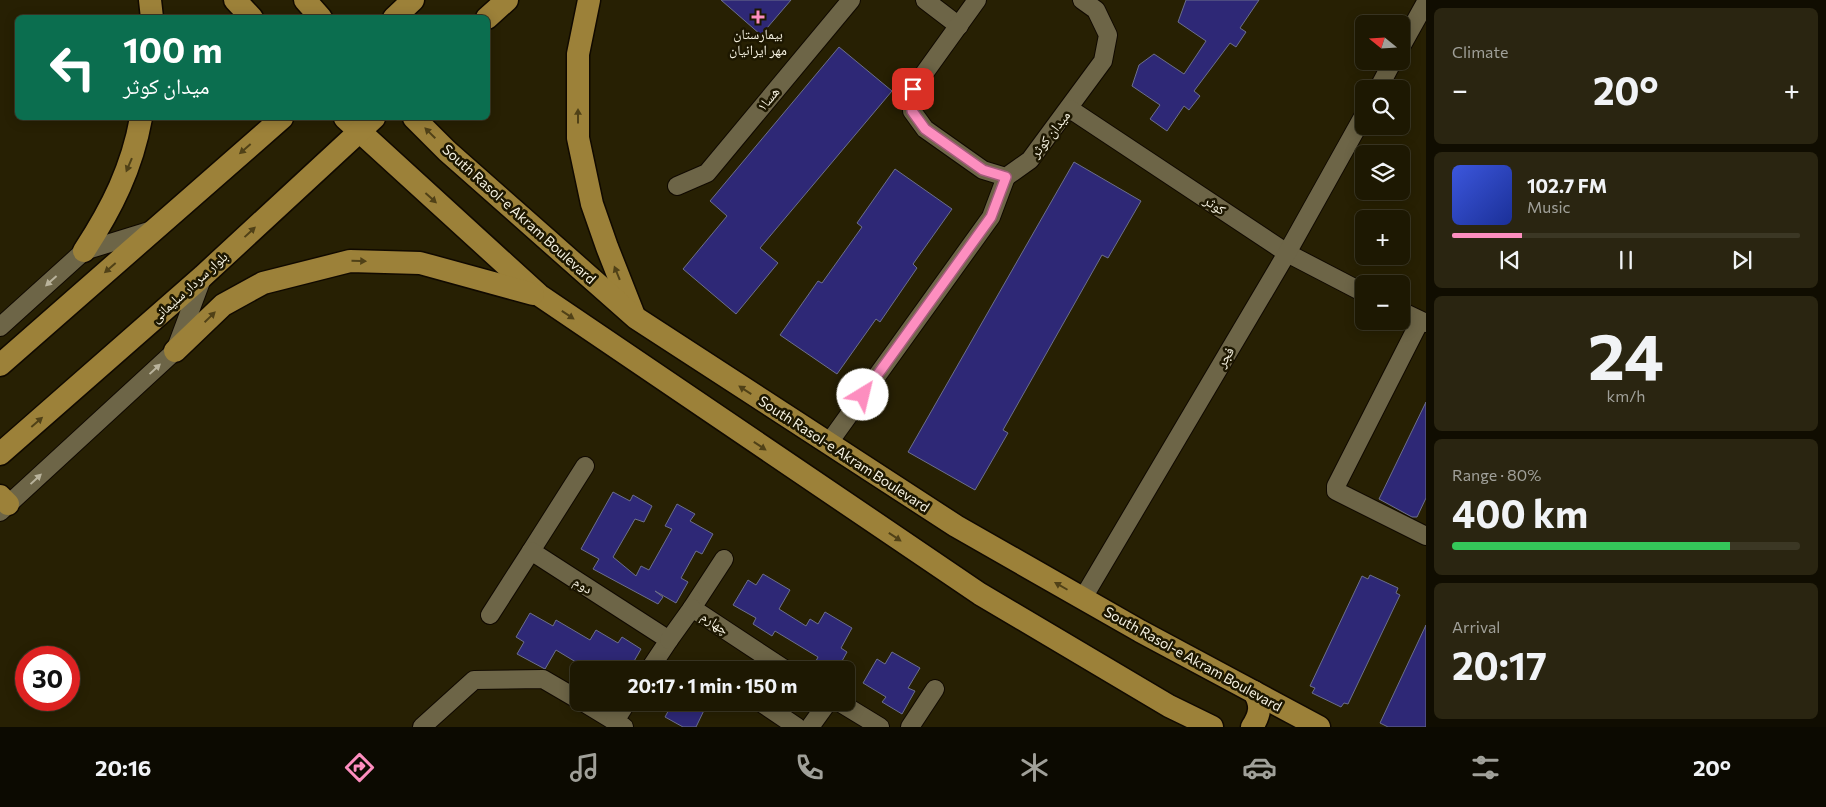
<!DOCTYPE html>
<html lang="en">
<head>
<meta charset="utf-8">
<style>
  body { margin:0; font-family:Commissioner,"Noto Naskh Arabic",sans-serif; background:#2a2511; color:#f1f3f6; height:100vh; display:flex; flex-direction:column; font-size:19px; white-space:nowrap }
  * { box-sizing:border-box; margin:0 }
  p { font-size:16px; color:#a0a099 }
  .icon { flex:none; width:28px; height:28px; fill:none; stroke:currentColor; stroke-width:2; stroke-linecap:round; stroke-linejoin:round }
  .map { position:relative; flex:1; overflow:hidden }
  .details { display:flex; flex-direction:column; gap:8px; padding:8px; background:#100d01; width:400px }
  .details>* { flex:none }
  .top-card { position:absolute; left:15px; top:15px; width:475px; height:105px; border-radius:8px; box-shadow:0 2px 12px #0003,0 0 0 1px #3b3724; background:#0b6e4f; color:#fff; overflow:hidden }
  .needle { width:32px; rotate:288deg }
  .buttons { position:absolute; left:1355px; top:15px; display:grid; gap:10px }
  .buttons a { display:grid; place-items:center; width:55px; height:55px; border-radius:8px; background:#1d1802; box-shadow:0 2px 12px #0003,0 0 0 1px #3b3724; font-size:25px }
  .speed { position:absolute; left:15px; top:646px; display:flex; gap:10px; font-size:25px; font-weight:700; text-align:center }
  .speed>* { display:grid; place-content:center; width:65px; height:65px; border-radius:50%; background:#1d1802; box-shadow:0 2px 12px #0003,0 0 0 1px #3b3724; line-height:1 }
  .speed .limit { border:8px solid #d22; background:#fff; color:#111 }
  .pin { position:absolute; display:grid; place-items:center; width:42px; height:42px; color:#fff; margin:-21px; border-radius:10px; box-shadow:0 2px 8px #0006 }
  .me { position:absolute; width:55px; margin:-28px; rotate:36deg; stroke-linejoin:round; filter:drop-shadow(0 0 4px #0008) }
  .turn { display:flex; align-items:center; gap:18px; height:105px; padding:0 25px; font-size:22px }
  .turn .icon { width:65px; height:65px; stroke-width:2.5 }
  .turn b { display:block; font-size:35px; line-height:42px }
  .big { font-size:38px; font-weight:700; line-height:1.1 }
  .details .card { flex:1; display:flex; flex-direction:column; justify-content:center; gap:8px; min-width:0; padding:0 18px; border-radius:8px; background:#2a2511 }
  .details .dial { align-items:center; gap:0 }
  .dial b { font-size:65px; line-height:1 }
  .song { display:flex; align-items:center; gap:15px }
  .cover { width:60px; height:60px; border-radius:8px; background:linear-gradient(135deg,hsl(230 70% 55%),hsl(230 70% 35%)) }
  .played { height:5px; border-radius:2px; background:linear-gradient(90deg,#fd8ebf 20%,#3b3724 20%) }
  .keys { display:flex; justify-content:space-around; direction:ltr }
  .heat { display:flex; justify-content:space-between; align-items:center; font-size:28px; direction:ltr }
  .charge { height:8px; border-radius:4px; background:linear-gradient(90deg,#34c759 80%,#3b3724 0) }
  .trip { position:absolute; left:570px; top:661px; width:285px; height:50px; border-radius:8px; background:#1d1802; box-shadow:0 2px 12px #0003,0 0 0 1px #3b3724; font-weight:700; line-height:50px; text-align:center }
  .tab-bar { display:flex; height:80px; justify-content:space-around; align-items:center; background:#0c0a01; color:#a0a099 }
  .tab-bar .icon { width:35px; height:35px }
  .tab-bar .current { color:#fd8ebf }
  .tab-bar b { font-size:22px; color:#f1f3f6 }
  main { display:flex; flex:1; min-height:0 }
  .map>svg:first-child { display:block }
  .building { fill:#2e2876; stroke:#6c6f8c }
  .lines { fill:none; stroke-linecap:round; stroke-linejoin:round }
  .minor-casing { stroke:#100900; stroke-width:20 }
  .major-casing { stroke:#100900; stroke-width:25 }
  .minor { stroke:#6d6547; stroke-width:18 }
  .major { stroke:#9c8139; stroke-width:22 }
  .oneway { fill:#504117 }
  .oneway2 { fill:#b9b39c }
  .route-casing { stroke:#a45c7c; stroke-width:12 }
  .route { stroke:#fd8ebf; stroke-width:9 }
  .poi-dot { fill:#fd8ebf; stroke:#1d1700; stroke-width:2 }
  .labels { text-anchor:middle; stroke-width:5; stroke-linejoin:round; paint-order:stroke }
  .poi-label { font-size:14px; fill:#f7f3e2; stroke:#1d1700 }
  .street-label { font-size:14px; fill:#f7f3e2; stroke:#1d1700 }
</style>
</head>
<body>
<main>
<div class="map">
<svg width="1426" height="727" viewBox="0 0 1426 727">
  <rect width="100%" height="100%" fill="#272003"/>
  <g class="building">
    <path d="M721,0H791L761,35Z"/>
    <path d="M1186,0H1259L1240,28L1246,32L1236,47L1230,43L1194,91L1200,96L1189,110L1184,106L1167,131L1150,119L1160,105L1132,86L1139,65L1154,54L1184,74L1206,41L1178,22Z"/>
    <path d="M839,47L892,91L760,248L778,263L736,314L683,269L727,216L710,201Z"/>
    <path d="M1074,162L1141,201L1108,258L1102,255L1003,430L1008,433L975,490L908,452Z"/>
    <path d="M895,169L952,209L913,264L917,268L880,322L876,319L837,374L780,335L818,281L822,283L862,227L857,223Z"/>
    <path d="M1426,402V498L1417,517H1412L1379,499Z"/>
    <path d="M613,492L630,501L633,495L652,506L644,522L635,519L613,557L636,576L641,566L649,570L672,529L665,526L677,504L695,514L690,521L713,534L702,554L696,551L681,578L688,582L676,603L655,591L663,597L658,604L593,569L599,559L581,549Z"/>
    <path d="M763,574L790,590L779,609L806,626L810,619L818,624L825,612L852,628L841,648L847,652L837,670H827L815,663L818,657L775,631L772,636L753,624L756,618L733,605L748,580L756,585Z"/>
    <path d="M1370,575L1398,588L1396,593L1400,595L1348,704L1344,703L1341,707L1312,693L1315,688L1310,686L1362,576L1368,579Z"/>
    <path d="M530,613L553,626L556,620L590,640L596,630L618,643L622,637L641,649L629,670H589L556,650L545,669L543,668L517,654L524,642L516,637Z"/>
    <path d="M1426,625V727H1388L1380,723Z"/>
    <path d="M892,652L920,668L908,688L915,691L902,714L882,702L886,697L863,683L877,659L885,664Z"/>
    <path d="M673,702H708L696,727H683L665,717Z"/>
  </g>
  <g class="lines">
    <g class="minor-casing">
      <g id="minor">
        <path d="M925,0L959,26"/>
        <path d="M977,0L913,89L912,111L925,129L983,170L1006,177L1030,160L1103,61L1108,35L1096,10L1082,0"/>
        <path d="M1401,47L1426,2"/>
        <path d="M1378,89L1393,61"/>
        <path d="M1070,109L1287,253L1364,293"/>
        <path d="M677,186L707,173L851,0"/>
        <path d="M1401,311L1426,323"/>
        <path d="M1420,321L1336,486V491L1426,536"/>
        <path d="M0,327L84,251L152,230"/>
        <path d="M828,444L991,217L1006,177"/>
        <path d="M0,512L175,351L203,276"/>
        <path d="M531,551L585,466"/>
        <path d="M724,559L692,608L786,670"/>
        <path d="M1083,598L1287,253L1364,115"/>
        <path d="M490,615L531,551L669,640L649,670"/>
        <path d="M669,640L692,608"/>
        <path d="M583,702L624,727"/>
        <path d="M760,702L797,727"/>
        <path d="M839,702L880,727"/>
        <path d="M615,721L627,702"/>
        <path d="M422,727L474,680L543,679L579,700"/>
        <path d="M810,727L828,702"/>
        <path d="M910,727L935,689"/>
      </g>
    </g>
    <g class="major-casing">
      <g id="major">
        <path d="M150,0L152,18"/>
        <path d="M235,0L252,18"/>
        <path d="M305,0L321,18"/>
        <path d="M589,0L578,54V138L592,204L607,247L633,313"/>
        <path d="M394,18L413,0"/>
        <path d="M487,18L507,0"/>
        <path d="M345,118L539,295L980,594L1169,706L1212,727"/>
        <path d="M414,118L447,151L636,318L956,526L1140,631L1319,727"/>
        <path d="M84,251C112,208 132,168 141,118"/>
        <path d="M175,351L223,305L263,283L350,261L420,263L533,294"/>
        <path d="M0,365L282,118"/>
        <path d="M0,454L203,276L374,118"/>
        <path d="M0,496L8,504"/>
        <path d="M1252,727C1260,715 1262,705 1254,692"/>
      </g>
    </g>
    <use href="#minor" class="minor"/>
    <use href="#major" class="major"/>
  </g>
  <defs><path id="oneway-solid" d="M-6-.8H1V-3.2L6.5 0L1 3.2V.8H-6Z" transform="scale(1.25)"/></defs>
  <g class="oneway">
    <use href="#oneway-solid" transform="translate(578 116) rotate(-90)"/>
    <use href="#oneway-solid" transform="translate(430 133) rotate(-135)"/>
    <use href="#oneway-solid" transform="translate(245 149) rotate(139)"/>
    <use href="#oneway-solid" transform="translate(129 165) rotate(113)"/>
    <use href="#oneway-solid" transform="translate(431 198) rotate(42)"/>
    <use href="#oneway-solid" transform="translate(250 232) rotate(-43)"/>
    <use href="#oneway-solid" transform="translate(359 261) rotate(2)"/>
    <use href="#oneway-solid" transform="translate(110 268) rotate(139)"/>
    <use href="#oneway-solid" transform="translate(617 273) rotate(-112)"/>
    <use href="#oneway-solid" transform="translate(568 315) rotate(34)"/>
    <use href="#oneway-solid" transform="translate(210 317) rotate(-44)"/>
    <use href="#oneway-solid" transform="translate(745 390) rotate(-147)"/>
    <use href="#oneway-solid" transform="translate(37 422) rotate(-41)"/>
    <use href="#oneway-solid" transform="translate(760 446) rotate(34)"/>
    <use href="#oneway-solid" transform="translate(895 537) rotate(34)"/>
    <use href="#oneway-solid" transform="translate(1061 586) rotate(-150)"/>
  </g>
  <g class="oneway2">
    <use href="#oneway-solid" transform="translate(51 281) rotate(138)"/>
    <use href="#oneway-solid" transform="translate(155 369) rotate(-43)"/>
    <use href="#oneway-solid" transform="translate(36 479) rotate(-43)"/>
  </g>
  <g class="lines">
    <g class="route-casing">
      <path id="route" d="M863,395L991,217L1006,177L983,170L925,129L912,111L913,89"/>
    </g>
    <use href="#route" class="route"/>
  </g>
  <path class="poi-dot" d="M755.5 9.5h5v5h5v5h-5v5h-5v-5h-5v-5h5z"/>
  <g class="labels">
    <g class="poi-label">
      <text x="758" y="39">بیمارستان<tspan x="758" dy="16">مهر ایرانیان</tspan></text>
    </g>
    <g class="street-label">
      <text transform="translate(768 99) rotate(-50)" y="5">هسا۱</text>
      <text transform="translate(1050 134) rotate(-52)" y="5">میدان کوثر</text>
      <text transform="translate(1215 205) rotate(34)" y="5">کوثر</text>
      <text transform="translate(519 214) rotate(42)" y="5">South Rasol-e Akram Boulevard</text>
      <text transform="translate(189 287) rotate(-42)" y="5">بلوار سردار سلیمانی</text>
      <text transform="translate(1225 357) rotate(-59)" y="5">فجر</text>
      <text transform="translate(844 454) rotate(33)" y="5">South Rasol-e Akram Boulevard</text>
      <text transform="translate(583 585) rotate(33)" y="5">دوم</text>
      <text transform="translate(715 623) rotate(34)" y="5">چهارم</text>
      <text transform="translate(1193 659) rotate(29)" y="5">South Rasol-e Akram Boulevard</text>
    </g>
  </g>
</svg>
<div class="buttons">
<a><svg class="needle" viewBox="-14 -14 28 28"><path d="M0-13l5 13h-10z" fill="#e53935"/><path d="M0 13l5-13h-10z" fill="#a0a099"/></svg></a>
<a><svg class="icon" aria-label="search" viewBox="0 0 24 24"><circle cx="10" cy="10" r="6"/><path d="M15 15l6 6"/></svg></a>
<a><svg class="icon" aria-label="layers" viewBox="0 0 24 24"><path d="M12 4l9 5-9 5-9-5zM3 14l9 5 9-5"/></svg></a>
<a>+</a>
<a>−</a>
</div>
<div class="speed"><div class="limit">30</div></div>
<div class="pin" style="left:913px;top:89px;background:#d93025"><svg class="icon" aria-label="arrive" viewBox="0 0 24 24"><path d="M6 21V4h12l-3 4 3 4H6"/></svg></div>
<svg class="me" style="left:863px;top:395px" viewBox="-20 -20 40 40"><circle r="19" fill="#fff"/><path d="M0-13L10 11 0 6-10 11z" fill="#fd8ebf"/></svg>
<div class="trip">20:17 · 1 min · 150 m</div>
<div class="top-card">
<div class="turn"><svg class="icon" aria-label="left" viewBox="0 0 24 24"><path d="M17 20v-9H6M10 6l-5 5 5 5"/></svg><div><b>100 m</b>میدان کوثر</div></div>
</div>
</div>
<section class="details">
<div class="card"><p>Climate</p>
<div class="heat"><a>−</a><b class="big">20°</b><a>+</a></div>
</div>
<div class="card">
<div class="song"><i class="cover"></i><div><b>102.7 FM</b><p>Music</p></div></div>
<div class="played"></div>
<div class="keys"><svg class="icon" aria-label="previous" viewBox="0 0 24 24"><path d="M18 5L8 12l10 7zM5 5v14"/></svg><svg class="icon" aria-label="pause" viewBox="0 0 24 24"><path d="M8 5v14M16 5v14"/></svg><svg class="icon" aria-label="next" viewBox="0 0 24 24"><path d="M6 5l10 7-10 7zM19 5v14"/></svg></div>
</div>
<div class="card dial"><b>24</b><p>km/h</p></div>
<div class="card"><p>Range · 80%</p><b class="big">400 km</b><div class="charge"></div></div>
<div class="card"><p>Arrival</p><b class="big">20:17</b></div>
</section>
</main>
<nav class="tab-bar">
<b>20:16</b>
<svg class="icon current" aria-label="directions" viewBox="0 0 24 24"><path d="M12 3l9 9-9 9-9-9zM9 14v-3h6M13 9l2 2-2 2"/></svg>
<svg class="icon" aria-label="music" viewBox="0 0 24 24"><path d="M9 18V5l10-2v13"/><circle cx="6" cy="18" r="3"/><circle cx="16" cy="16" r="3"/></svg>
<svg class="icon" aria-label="phone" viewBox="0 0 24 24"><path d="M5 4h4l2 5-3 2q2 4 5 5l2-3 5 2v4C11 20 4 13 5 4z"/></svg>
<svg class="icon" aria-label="climate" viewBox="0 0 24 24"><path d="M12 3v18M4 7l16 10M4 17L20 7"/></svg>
<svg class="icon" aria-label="car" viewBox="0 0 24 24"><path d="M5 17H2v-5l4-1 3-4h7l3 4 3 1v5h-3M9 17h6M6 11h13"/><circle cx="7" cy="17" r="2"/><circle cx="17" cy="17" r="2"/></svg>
<svg class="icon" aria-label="filters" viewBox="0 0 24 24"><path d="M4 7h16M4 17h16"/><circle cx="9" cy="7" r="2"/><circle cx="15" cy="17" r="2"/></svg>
<b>20°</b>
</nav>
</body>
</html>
